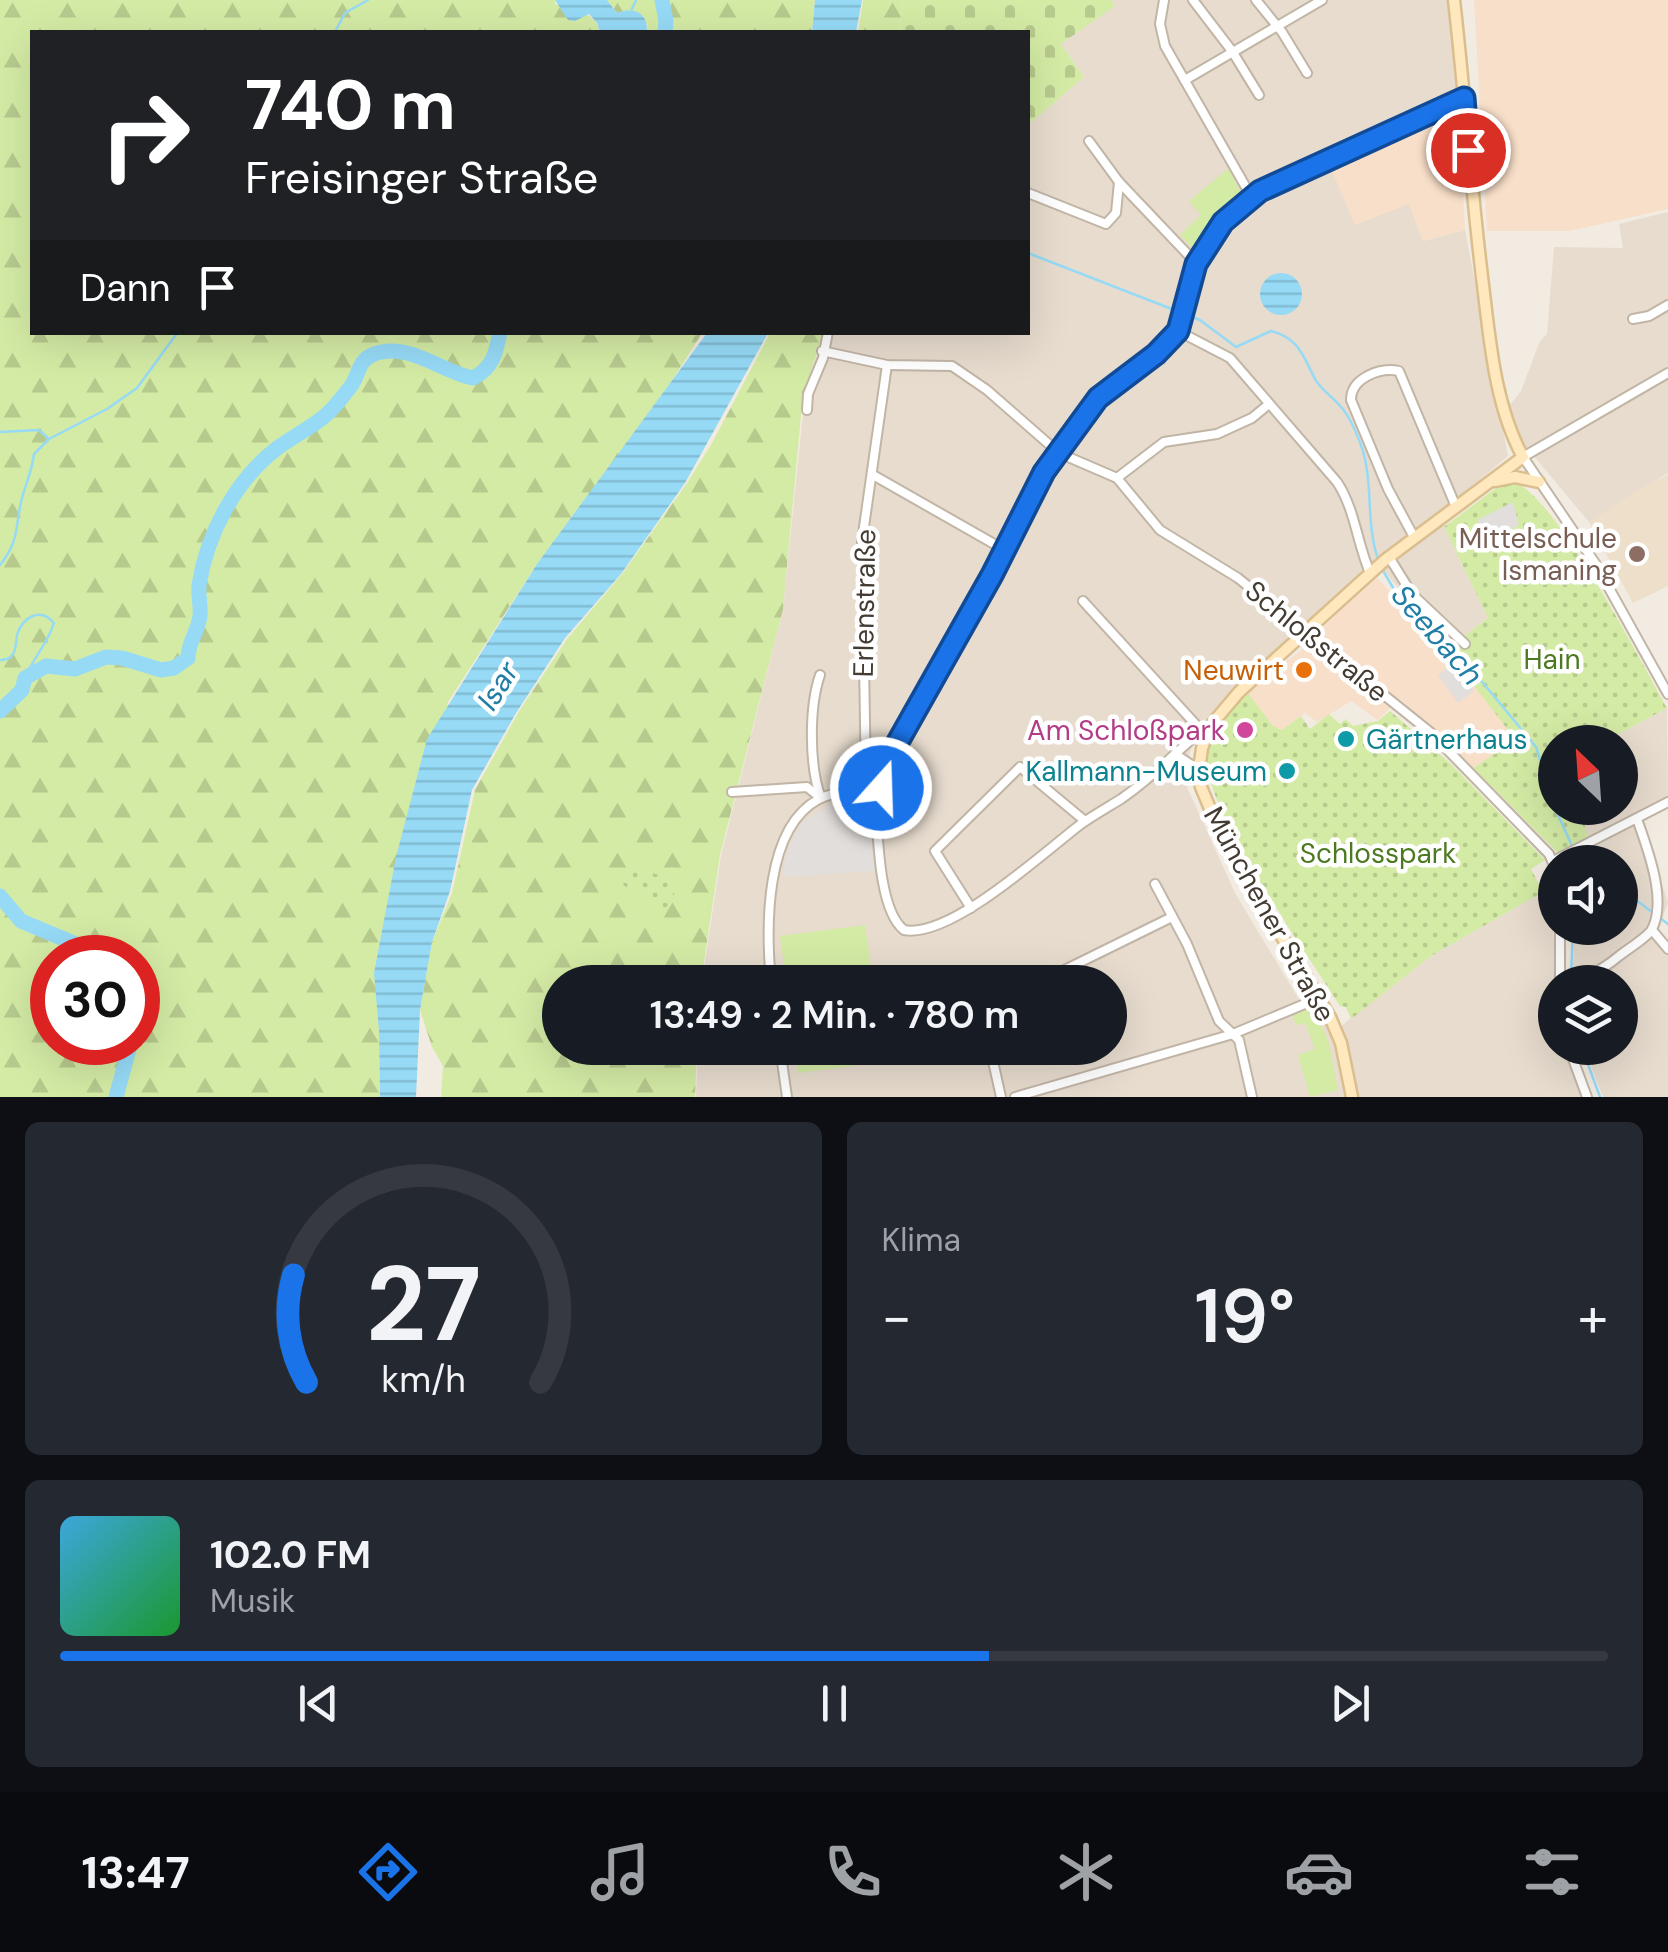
<!DOCTYPE html>
<html lang="de">
<head>
<meta charset="utf-8">
<style>
  body { margin:0; font-family:"DM Sans",sans-serif; background:#242831; color:#f1f3f6; height:100vh; display:flex; flex-direction:column; font-size:38px; white-space:nowrap }
  * { box-sizing:border-box; margin:0 }
  p { font-size:32px; color:#9ea1a6 }
  .icon { flex:none; width:55px; height:55px; fill:none; stroke:currentColor; stroke-width:2; stroke-linecap:round; stroke-linejoin:round }
  .map { position:relative; height:1097px; overflow:hidden }
  .sheet { display:flex; flex-direction:column; gap:25px; padding:25px; background:#0d0f14; flex:1 }
  .sheet>* { flex:none }
  .hud { position:absolute; left:30px; top:30px; width:1000px; height:305px; border-radius:0px; box-shadow:0 10px 40px #0002; background:#202124; color:#fff; overflow:hidden }
  .needle { width:65px; rotate:335deg }
  .controls { position:absolute; left:1538px; top:725px; display:grid; gap:20px }
  .controls a { display:grid; place-items:center; width:100px; height:100px; border-radius:50%; background:#171b24; box-shadow:0 10px 40px #0002; font-size:50px }
  .speed { position:absolute; left:30px; top:935px; display:flex; gap:20px; font-size:50px; font-weight:700; text-align:center }
  .speed>* { display:grid; place-content:center; width:130px; height:130px; border-radius:50%; background:#171b24; box-shadow:0 10px 40px #0002; line-height:1 }
  .speed .limit { border:15px solid #d22; background:#fff; color:#111 }
  .pin { position:absolute; display:grid; place-items:center; width:85px; height:85px; color:#fff; margin:-42px; border:5px solid #fff; border-radius:50%; box-shadow:0 2px 10px #0007 }
  .me { position:absolute; width:110px; margin:-55px; rotate:20deg; stroke-linejoin:round; filter:drop-shadow(0 0 8px #0008) }
  .turn { display:flex; align-items:center; gap:35px; height:210px; padding:0 50px; font-size:45px }
  .turn .icon { width:130px; height:130px; stroke-width:2.5 }
  .turn b { display:block; font-size:70px; line-height:85px }
  .then { display:flex; align-items:center; height:95px; padding:0 50px; background:#0003; gap:20px; font-size:38px }
  .big { font-size:75px; font-weight:600; line-height:1.1 }
  .sheet .card { flex:1; display:flex; flex-direction:column; justify-content:center; gap:15px; min-width:0; padding:0 35px; border-radius:15px; background:#242831 }
  .sheet .dial { align-items:center; gap:0 }
  .dial svg { height:260px; overflow:visible; fill:none; stroke:#363941; stroke-width:7; stroke-linecap:round; text-anchor:middle }
  .dial text { fill:#f1f3f6; stroke:none }
  .song { display:flex; align-items:center; gap:30px }
  .cover { width:120px; height:120px; border-radius:15px; background:linear-gradient(135deg,hsl(200 70% 55%),hsl(130 70% 35%)) }
  .played { height:10px; border-radius:5px; background:linear-gradient(90deg,#1a73e8 60%,#363941 60%) }
  .keys { display:flex; justify-content:space-around; direction:ltr }
  .heat { display:flex; justify-content:space-between; align-items:center; font-size:55px; direction:ltr }
  .sheet .tiles { flex:1; display:grid; gap:25px; grid-template-columns:1fr 1fr }
  .card:last-child { grid-column:span 2 }
  .trip { position:absolute; left:542px; top:965px; width:585px; height:100px; border-radius:50px; background:#171b24; box-shadow:0 10px 40px #0002; font-weight:600; line-height:100px; text-align:center }
  .tabs { display:flex; height:160px; justify-content:space-around; align-items:center; background:#090b0e; color:#9ea1a6 }
  .tabs .icon { width:70px; height:70px }
  .tabs .active { color:#1a73e8 }
  .tabs b { font-size:45px; color:#f1f3f6 }
  .map>svg:first-child { display:block }
  .residential { fill:#e7dcce }
  .commercial { fill:#f8dfc9 }
  .education { fill:#eddfc9 }
  .grass { fill:#d4eba5 }
  .forest { fill:url(#forest-firs); fill-rule:evenodd }
  .cemetery { fill:url(#cemetery-stones) }
  .park { fill:url(#park-dots) }
  .parking { fill:#e2dedb }
  .water { fill:url(#water-rules) }
  .lines { fill:none; stroke-linecap:round; stroke-linejoin:round }
  .stream { stroke:#96daf6; stroke-width:2.5 }
  .river { stroke:#96daf6; stroke-width:15 }
  .minor-casing { stroke:#c1b5a6; stroke-width:12 }
  .secondary-casing { stroke:#dabe8e; stroke-width:15 }
  .minor { stroke:#fff; stroke-width:8 }
  .secondary { stroke:#ffe8be; stroke-width:10 }
  .route-casing { stroke:#114b97; stroke-width:25 }
  .route { stroke:#1a73e8; stroke-width:18 }
  .education-dot { fill:#8d6e63; stroke:#fff; stroke-width:4 }
  .food-dot { fill:#e8710a; stroke:#fff; stroke-width:4 }
  .hotel-dot { fill:#d1479c; stroke:#fff; stroke-width:4 }
  .culture-dot { fill:#0f9aa8; stroke:#fff; stroke-width:4 }
  .labels { text-anchor:middle; stroke-width:9; stroke-linejoin:round; paint-order:stroke }
  .education-label { font-size:28px; fill:#785e54; stroke:#fff; text-anchor:end }
  .street-label { font-size:28px; fill:#443b32; stroke:#fff }
  .park-label { font-size:28px; fill:#4d7a21; stroke:#fff }
  .food-label { font-size:28px; fill:#c56008; stroke:#fff; text-anchor:end }
  .hotel-label { font-size:28px; fill:#b23c85; stroke:#fff; text-anchor:end }
  .culture-label { font-size:28px; fill:#0d838f; stroke:#fff; text-anchor:start }
  .water-label { font-size:30px; font-style:italic; fill:#207ea7; stroke:#fff }
</style>
</head>
<body>
<div class="map">
<svg width="1668" height="1097" viewBox="0 0 1668 1097">
  <defs>
    <pattern id="forest-firs" width="22" height="20" patternUnits="userSpaceOnUse" patternTransform="scale(2.5)"><rect width="22" height="20" fill="#d4eba5"/><path d="M5 1l3.5 6h-7zM16 11l3.5 6h-7z" fill="#b7ca8e"/></pattern>
    <pattern id="cemetery-stones" width="16" height="16" patternUnits="userSpaceOnUse" patternTransform="scale(2.5)"><rect width="16" height="16" fill="#d4eba5"/><path d="M2 7V4a2 2 0 0 1 4 0v3zM10 15v-3a2 2 0 0 1 4 0v3z" fill="#b7ca8e"/></pattern>
    <pattern id="park-dots" width="8" height="8" patternUnits="userSpaceOnUse" patternTransform="scale(2.5)"><rect width="8" height="8" fill="#d4eba5"/><path d="M2 2h.1M6 6h.1" fill="none" stroke="#b7ca8e" stroke-width="1.8" stroke-linecap="round"/></pattern>
    <pattern id="water-rules" width="6" height="5" patternUnits="userSpaceOnUse" patternTransform="scale(2.5)"><rect width="6" height="5" fill="#96daf6"/><path d="M0 2.5h6" fill="none" stroke="#82bcd3"/></pattern>
  </defs>
  <rect width="100%" height="100%" fill="#f2ebe1"/>
  <g class="residential">
    <path d="M1111,0H1451L1458,91L1326,158L1409,204L1423,241L1465,230L1508,456L1459,497L1444,527L1488,618L1459,640L1402,592L1376,562L1197,727L1183,778L1235,893L1301,1003L1321,1007L1343,1051L1340,1027L1431,956L1543,892H1551L1556,982L1555,1048H1565L1582,1097H696L698,1048H1110V982H702L721,856L783,609L805,394L828,333L1028,332V125L1084,77L1061,44L1114,6Z"/>
    <path d="M1668,212V473L1589,522L1518,437L1509,406L1521,391L1540,341L1547,334L1554,247L1623,248L1619,224Z"/>
    <path d="M1667,708L1668,804L1639,821L1668,902L1657,932L1668,945V1097H1603L1584,1048H1620V982H1572L1575,928H1620V862H1580L1581,853L1632,824L1588,837L1580,808H1620V742H1604Z"/>
  </g>
  <g class="commercial">
    <path d="M1474,0H1668V209L1570,231H1487Z"/>
    <path d="M1458,91L1465,230L1423,241L1409,204L1355,225L1326,157Z"/>
    <path d="M1374,575L1446,650L1517,740L1473,768L1398,700L1378,720L1351,701L1317,722L1305,713L1282,730L1213,734L1221,717L1248,688L1306,647L1353,593Z"/>
  </g>
  <path class="education" d="M1668,475V586L1633,603L1589,522L1636,491Z"/>
  <g class="grass">
    <path d="M1229,168L1242,196L1212,227L1196,252L1180,235L1201,215L1189,201Z"/>
    <path d="M865,925L873,982H786L780,936Z"/>
    <path d="M1307,1008L1320,1022L1329,1043L1338,1090L1310,1097L1298,1055L1315,1049L1305,1023L1296,1025L1292,1015Z"/>
    <path d="M795,1048H881L883,1062L798,1073Z"/>
  </g>
  <g class="forest">
    <path d="M0,0H555V4C574,11 595,11 600,32H32V332L702,333L649,417L537,564L448,702L379,1031L380,1097H0ZM52,958H138V1042H52Z"/>
    <path d="M607,0H815L812,32H647V24L617,13Z"/>
    <path d="M863,0H903L899,32H858Z"/>
    <path d="M770,333H824L803,394L783,609L720,855L701,982H560V1048H697L695,1097H441L443,1066L432,1047L420,1010L432,942L452,893L475,790L518,713L567,639L622,574L687,483L712,443Z"/>
  </g>
  <path class="cemetery" d="M903,0H1111L1115,6L1061,44L1084,77L1028,125V32H899Z"/>
  <g class="park">
    <path d="M1514,483C1553,491 1644,667 1667,708L1604,742H1555V808H1580L1588,837L1558,853L1473,768L1516,740L1446,650L1488,618L1444,527L1500,485Z"/>
    <path d="M1247,692L1273,726L1282,730L1301,716L1310,729L1329,714L1340,724L1346,719L1353,726L1378,721L1390,711L1451,764L1545,860L1531,869L1543,892L1431,956L1351,1019L1346,1007L1340,1006C1308,955 1205,811 1206,756C1207,730 1229,709 1247,692Z"/>
    <path d="M629,864L680,883L665,911L623,885Z"/>
  </g>
  <g class="parking">
    <path d="M1513,502L1519,525L1488,541L1477,520Z"/>
    <path d="M1453,664L1474,691L1458,703L1438,675Z"/>
    <path d="M850,799L862,800L870,807L876,871L783,877L785,857L800,824L832,803Z"/>
  </g>
  <g class="water">
    <path d="M555,0H607L617,13C634,6 648,13 647,32H600L597,23L589,14L575,21L568,20Z"/>
    <path d="M815,0H862L856,32H812Z"/>
    <circle cx="1281" cy="294" r="21"/>
    <path d="M707,333H768L685,483L621,574L565,638L516,713L472,790L450,891L432,942L420,1010L416,1097H380L379,1031L374,973L396,857L427,739L537,564Z"/>
  </g>
  <g class="lines">
    <g class="stream">
      <path d="M632,9L636,0"/>
      <path d="M335,32L345,13L368,0"/>
      <path d="M1028,253L1200,320L1236,347L1271,331C1299,338 1303,356 1315,379C1321,390 1333,397 1341,407C1351,418 1357,434 1362,448C1374,485 1365,524 1379,562"/>
      <path d="M0,432L39,430L49,439L107,409L137,388L178,332"/>
      <path d="M0,565C19,541 15,530 21,502C25,485 32,472 34,454L48,440"/>
      <path d="M1382,569L1395,591L1469,666L1536,747L1555,807"/>
      <path d="M0,660C7,659 10,660 14,652C15,651 17,637 17,635C22,618 40,606 54,623C48,643 33,658 25,678"/>
      <path d="M1555,808L1572,846"/>
      <path d="M1576,853L1586,862"/>
      <path d="M1620,888L1668,924"/>
      <path d="M1571,976L1573,928"/>
      <path d="M1582,1048L1600,1097"/>
    </g>
    <g class="river">
      <path d="M662,0L666,21L665,32"/>
      <path d="M0,711L22,690L25,678L46,666L75,669L106,657L122,658L161,670L174,668L188,658C188,642 198,632 200,616C201,606 198,595 199,585C207,534 235,481 276,449C292,437 311,428 326,415C335,407 344,395 351,386C359,375 358,361 372,355C407,340 441,372 473,378C493,368 496,353 500,332"/>
      <path d="M0,896L21,921L90,950L98,958"/>
      <path d="M116,1097L131,1042"/>
    </g>
    <g class="minor-casing">
      <g id="minor">
        <path d="M1164,0L1160,24L1165,46L1251,196"/>
        <path d="M1193,0L1232,51L1259,95"/>
        <path d="M1256,0L1282,32L1307,73"/>
        <path d="M1185,80L1322,0"/>
        <path d="M1089,141L1119,182L1196,263"/>
        <path d="M1028,193L1106,224L1116,213L1119,182"/>
        <path d="M1633,319L1649,316L1668,305"/>
        <path d="M1178,331L1230,358L1337,482C1355,509 1357,543 1370,573"/>
        <path d="M822,351L887,365L952,366L987,390L1059,453L1117,478L1160,530L1238,578L1430,732L1549,854L1555,868"/>
        <path d="M1668,373L1523,457L1595,563L1668,694"/>
        <path d="M807,410L808,394L823,358L828,332"/>
        <path d="M873,475L1003,549"/>
        <path d="M1117,478L1164,442L1217,434L1252,418L1269,404"/>
        <path d="M1414,537L1388,489L1351,400C1351,378 1380,367 1399,371L1456,507"/>
        <path d="M1389,557L1412,594L1465,644"/>
        <path d="M1083,601L1198,727L1193,738L1175,754"/>
        <path d="M820,675C809,707 809,766 821,798"/>
        <circle cx="873" cy="786" r="8"/>
        <path d="M877,779L991,575L1044,472L1098,398L1156,355L1178,331L1196,263L1223,222L1260,191L1464,98"/>
        <path d="M866,782L862,541L887,365"/>
        <path d="M732,792L807,787L817,795"/>
        <path d="M875,793C878,827 877,909 904,930C950,939 1043,853 1081,824C1094,815 1108,807 1121,799C1140,786 1158,770 1175,754L1199,770"/>
        <path d="M1553,861L1668,802"/>
        <path d="M1155,884L1187,944L1219,1021L1239,1040L1252,1097"/>
        <path d="M971,908L935,851L1020,767L1085,821"/>
        <path d="M1560,928V982"/>
        <path d="M1652,930L1668,949"/>
        <path d="M771,982C766,929 764,828 819,799C832,792 851,791 865,787"/>
        <path d="M1040,982L1172,917"/>
        <path d="M1562,982C1584,981 1602,970 1619,956C1629,948 1642,941 1651,931C1668,902 1648,850 1637,819"/>
        <path d="M780,1048L787,1097"/>
        <path d="M990,1048L1001,1097"/>
        <path d="M1569,1048L1587,1097"/>
        <path d="M1015,1097L1233,1034L1319,998"/>
      </g>
    </g>
    <g class="secondary-casing">
      <g id="secondary">
        <path d="M1495,481L1515,477L1539,482"/>
        <path d="M1352,1097L1341,1043L1330,1017L1221,835L1201,787L1199,770L1202,748L1211,725L1239,692L1385,560L1523,457C1495,406 1490,342 1483,285C1471,190 1465,95 1454,0"/>
      </g>
    </g>
    <use href="#minor" class="minor"/>
    <use href="#secondary" class="secondary"/>
  </g>
  <g class="lines">
    <g class="route-casing">
      <path id="route" d="M881,788L877,779L992,575L1044,472L1098,398L1156,354L1178,331L1196,264L1223,222L1260,191L1464,98L1468,150"/>
    </g>
    <use href="#route" class="route"/>
  </g>
  <circle class="education-dot" cx="1637" cy="554" r="10"/>
  <circle class="food-dot" cx="1304" cy="670" r="10"/>
  <circle class="hotel-dot" cx="1245" cy="730" r="10"/>
  <g class="culture-dot">
    <circle cx="1346" cy="739" r="10"/>
    <circle cx="1287" cy="771" r="10"/>
  </g>
  <g class="labels">
    <g class="education-label">
      <text x="1617" y="548">Mittelschule<tspan x="1617" dy="32">Ismaning</tspan></text>
    </g>
    <g class="street-label">
      <text transform="translate(864 603) rotate(-89)" y="10">Erlenstraße</text>
      <text transform="translate(1317 641) rotate(39)" y="10">Schloßstraße</text>
      <text transform="translate(1270 914) rotate(61)" y="10">Münchener Straße</text>
    </g>
    <g class="park-label">
      <text x="1552" y="669">Hain</text>
      <text x="1378" y="863">Schlosspark</text>
    </g>
    <g class="food-label">
      <text x="1284" y="680">Neuwirt</text>
    </g>
    <g class="hotel-label">
      <text x="1225" y="740">Am Schloßpark</text>
    </g>
    <g class="culture-label">
      <text x="1366" y="749">Gärtnerhaus</text>
      <text x="1267" y="781" text-anchor="end">Kallmann-Museum</text>
    </g>
    <g class="water-label">
      <text transform="translate(1437 635) rotate(49)" y="10">Seebach</text>
      <text transform="translate(498 686) rotate(-58)" y="10">Isar</text>
    </g>
  </g>
</svg>
<div class="controls">
<a><svg class="needle" viewBox="-14 -14 28 28"><path d="M0-13l5 13h-10z" fill="#e53935"/><path d="M0 13l5-13h-10z" fill="#9ea1a6"/></svg></a>
<a><svg class="icon" aria-label="sound" viewBox="0 0 24 24"><path d="M4 9h4l5-4v14l-5-4H4zM17 9q2 3 0 6"/></svg></a>
<a><svg class="icon" aria-label="layers" viewBox="0 0 24 24"><path d="M12 4l9 5-9 5-9-5zM3 14l9 5 9-5"/></svg></a>
</div>
<div class="speed"><div class="limit">30</div></div>
<div class="pin" style="left:1468px;top:150px;background:#d93025"><svg class="icon" aria-label="arrive" viewBox="0 0 24 24"><path d="M6 21V4h12l-3 4 3 4H6"/></svg></div>
<svg class="me" style="left:881px;top:788px" viewBox="-20 -20 40 40"><circle r="17" fill="#1a73e8" stroke="#fff" stroke-width="3"/><path d="M0-11L8 9 0 5-8 9z" fill="#fff"/></svg>
<div class="trip">13:49 · 2 Min. · 780 m</div>
<div class="hud">
<div class="turn"><svg class="icon" aria-label="right" viewBox="0 0 24 24"><path d="M7 20v-9h11M14 6l5 5-5 5"/></svg><div><b>740 m</b>Freisinger Straße</div></div>
<div class="then">Dann<svg class="icon" aria-label="arrive" viewBox="0 0 24 24"><path d="M6 21V4h12l-3 4 3 4H6"/></svg></div>
</div>
</div>
<section class="sheet">
<div class="tiles">
<div class="card dial"><svg viewBox="0 0 100 80">
<path d="M14 69A42 42 0 1 1 86 69"/>
<path d="M14 69A42 42 0 0 1 10 36" stroke="#1a73e8"/>
<text x="50" y="56" font-size="32" font-weight="700">27</text>
<text x="50" y="72" font-size="11">km/h</text>
</svg></div>
<div class="card"><p>Klima</p>
<div class="heat"><a>−</a><b class="big">19°</b><a>+</a></div>
</div>
<div class="card">
<div class="song"><i class="cover"></i><div><b>102.0 FM</b><p>Musik</p></div></div>
<div class="played"></div>
<div class="keys"><svg class="icon" aria-label="previous" viewBox="0 0 24 24"><path d="M18 5L8 12l10 7zM5 5v14"/></svg><svg class="icon" aria-label="pause" viewBox="0 0 24 24"><path d="M8 5v14M16 5v14"/></svg><svg class="icon" aria-label="next" viewBox="0 0 24 24"><path d="M6 5l10 7-10 7zM19 5v14"/></svg></div>
</div>
</div>
</section>
<nav class="tabs">
<b>13:47</b>
<svg class="icon active" aria-label="directions" viewBox="0 0 24 24"><path d="M12 3l9 9-9 9-9-9zM9 14v-3h6M13 9l2 2-2 2"/></svg>
<svg class="icon" aria-label="music" viewBox="0 0 24 24"><path d="M9 18V5l10-2v13"/><circle cx="6" cy="18" r="3"/><circle cx="16" cy="16" r="3"/></svg>
<svg class="icon" aria-label="phone" viewBox="0 0 24 24"><path d="M5 4h4l2 5-3 2q2 4 5 5l2-3 5 2v4C11 20 4 13 5 4z"/></svg>
<svg class="icon" aria-label="climate" viewBox="0 0 24 24"><path d="M12 3v18M4 7l16 10M4 17L20 7"/></svg>
<svg class="icon" aria-label="car" viewBox="0 0 24 24"><path d="M5 17H2v-5l4-1 3-4h7l3 4 3 1v5h-3M9 17h6M6 11h13"/><circle cx="7" cy="17" r="2"/><circle cx="17" cy="17" r="2"/></svg>
<svg class="icon" aria-label="filters" viewBox="0 0 24 24"><path d="M4 7h16M4 17h16"/><circle cx="9" cy="7" r="2"/><circle cx="15" cy="17" r="2"/></svg>
</nav>
</body>
</html>
